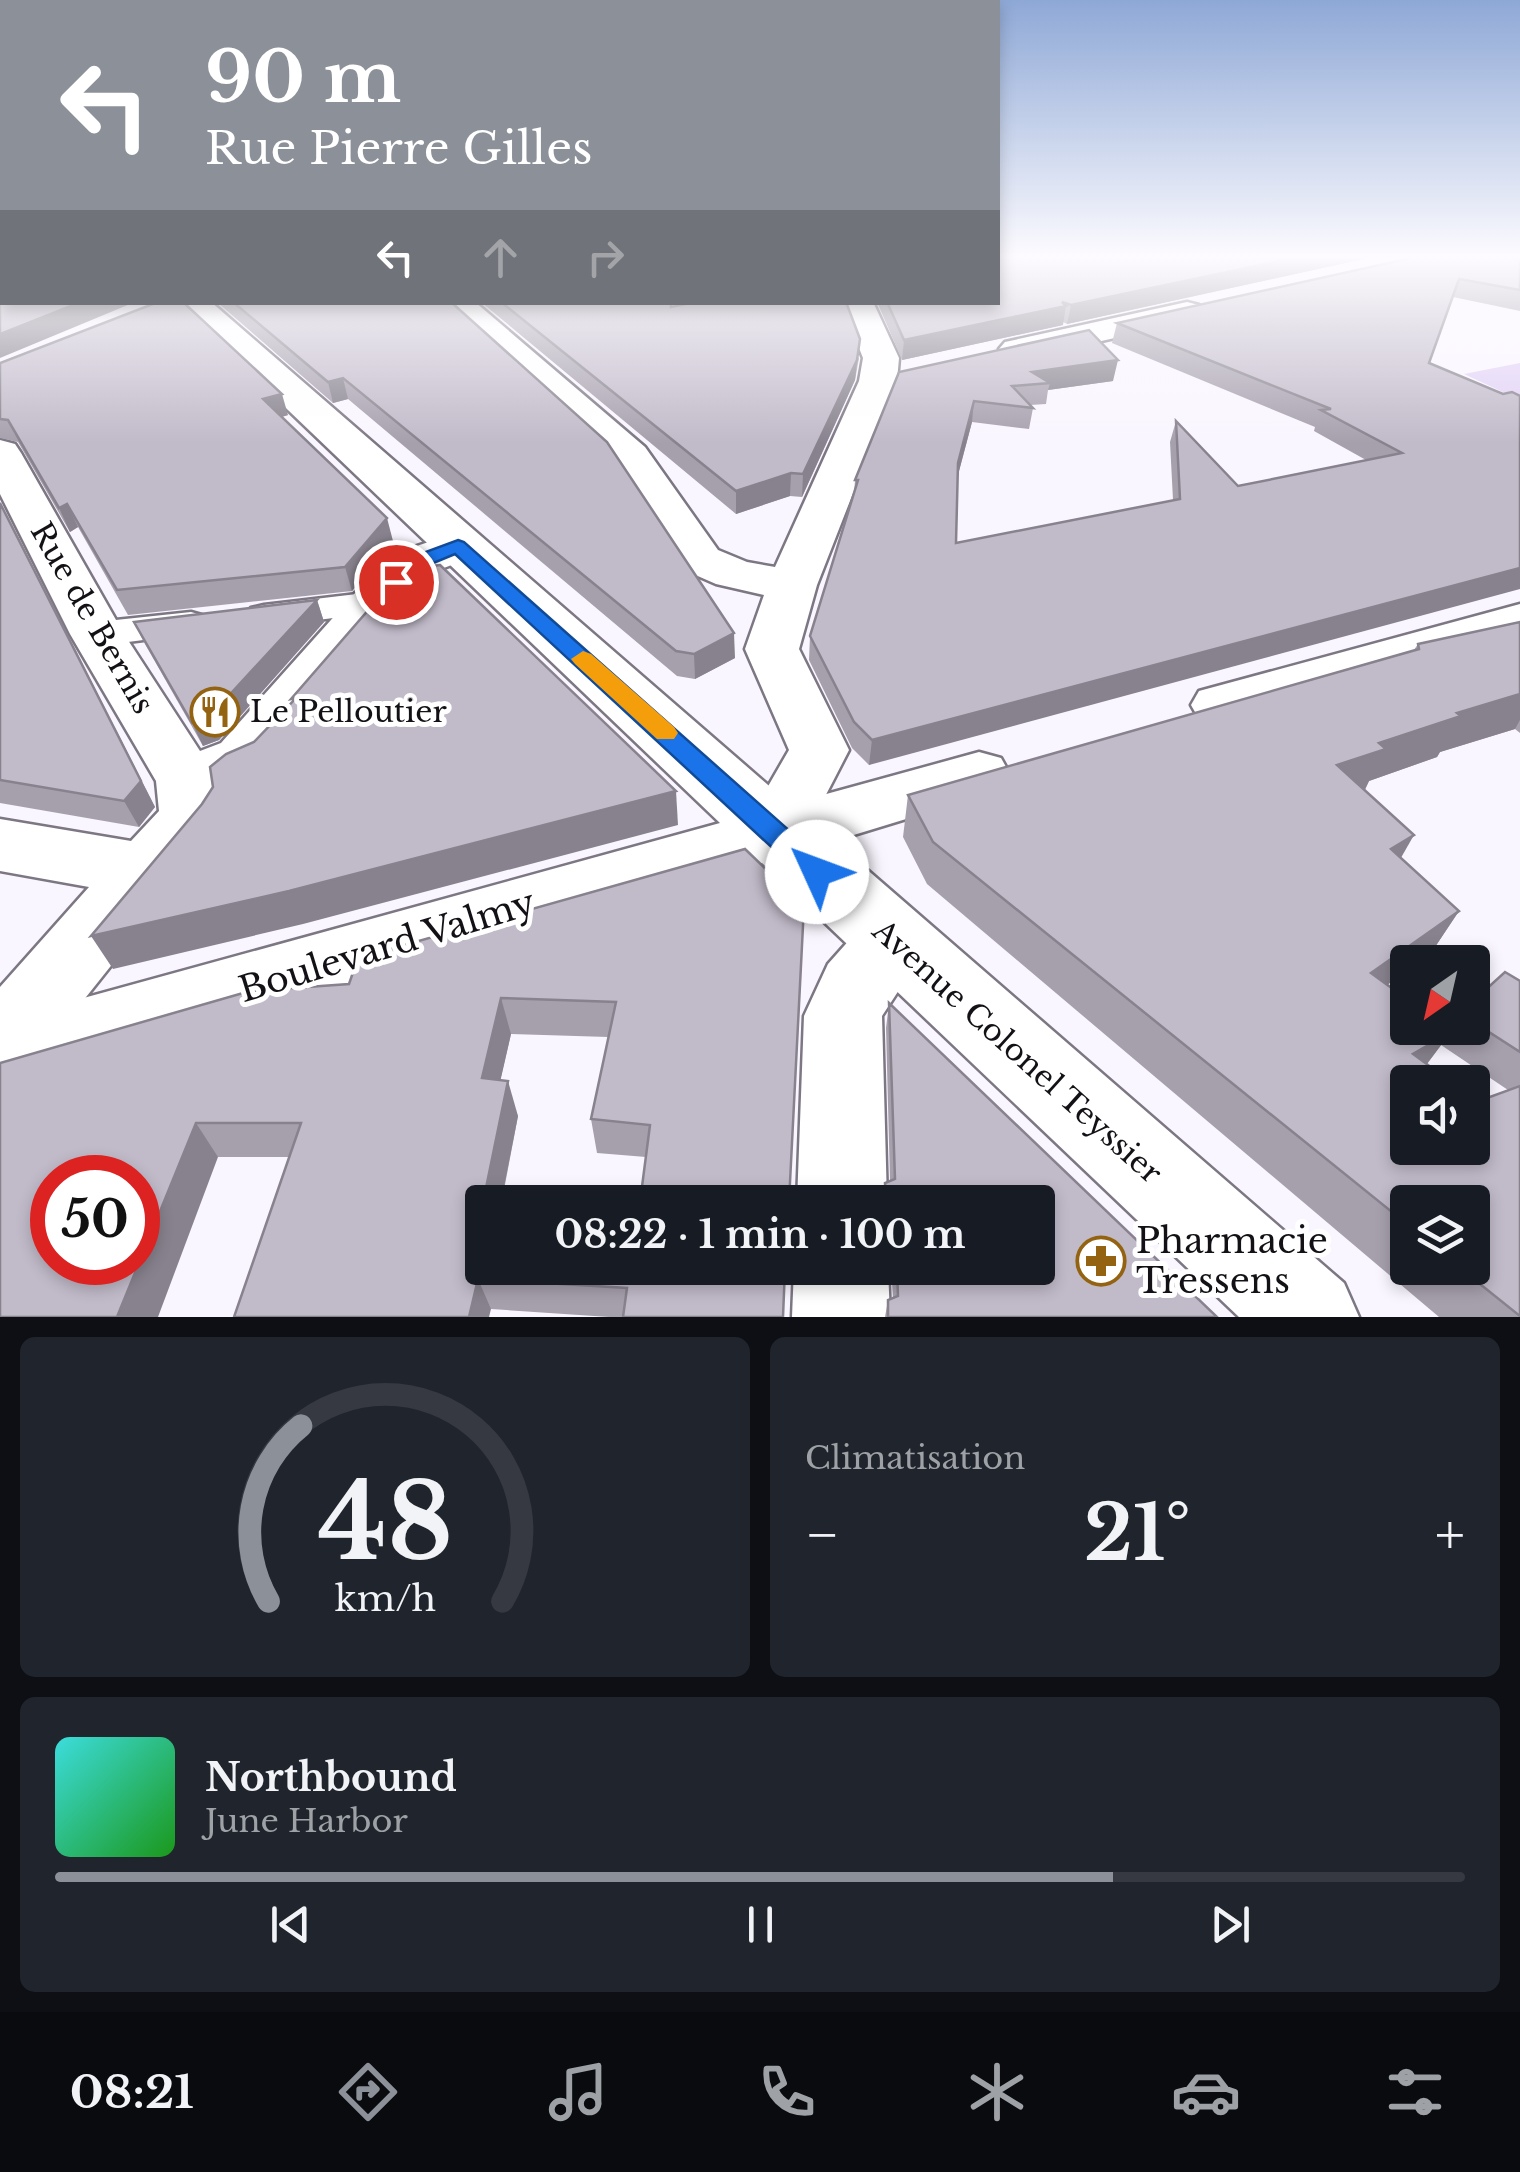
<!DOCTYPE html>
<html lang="fr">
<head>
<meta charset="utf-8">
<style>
  body { margin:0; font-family:"Libre Baskerville",serif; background:#20242c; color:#f1f3f6; height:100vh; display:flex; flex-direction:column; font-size:38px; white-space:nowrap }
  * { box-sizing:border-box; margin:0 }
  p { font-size:32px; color:#9ea1a6 }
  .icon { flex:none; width:55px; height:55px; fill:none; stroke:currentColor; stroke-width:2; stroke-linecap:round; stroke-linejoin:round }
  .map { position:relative; height:1317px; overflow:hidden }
  .panel { display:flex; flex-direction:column; gap:20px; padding:20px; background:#0d0f14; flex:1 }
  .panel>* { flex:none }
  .top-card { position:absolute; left:0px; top:0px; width:1000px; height:305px; box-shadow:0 5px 15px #0003; background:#8c9099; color:#fff; overflow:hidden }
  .needle { width:65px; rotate:214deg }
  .fabs { position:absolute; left:1390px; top:945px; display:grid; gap:20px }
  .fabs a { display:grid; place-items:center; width:100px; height:100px; border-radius:10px; background:#171b24; box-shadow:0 5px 15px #0003; font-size:50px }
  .speed { position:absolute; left:30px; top:1155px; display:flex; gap:20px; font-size:50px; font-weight:700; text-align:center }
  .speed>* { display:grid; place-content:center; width:130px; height:130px; border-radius:50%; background:#171b24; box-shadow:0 5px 15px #0003; line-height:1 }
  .speed .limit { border:15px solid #d22; background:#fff; color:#111 }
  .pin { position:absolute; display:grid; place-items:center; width:85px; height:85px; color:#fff; margin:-42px; border:5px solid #fff; border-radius:50%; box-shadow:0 2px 10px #0007 }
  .me { position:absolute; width:110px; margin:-55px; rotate:313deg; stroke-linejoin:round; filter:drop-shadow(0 0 8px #0008) }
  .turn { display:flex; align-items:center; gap:35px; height:210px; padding:0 40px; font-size:45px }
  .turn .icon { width:130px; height:130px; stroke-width:2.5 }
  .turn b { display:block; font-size:70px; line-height:85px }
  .lanes { display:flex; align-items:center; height:95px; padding:0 40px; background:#0003; justify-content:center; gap:50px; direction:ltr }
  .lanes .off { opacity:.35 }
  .big { font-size:75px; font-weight:700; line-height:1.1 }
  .panel .tile { flex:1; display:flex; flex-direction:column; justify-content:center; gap:15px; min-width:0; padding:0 35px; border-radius:15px; background:#20242c }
  .panel .dial { align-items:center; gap:0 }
  .dial svg { height:260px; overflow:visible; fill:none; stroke:#363941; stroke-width:7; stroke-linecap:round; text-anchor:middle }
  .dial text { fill:#f1f3f6; stroke:none }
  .song { display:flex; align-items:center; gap:30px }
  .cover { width:120px; height:120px; border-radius:15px; background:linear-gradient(135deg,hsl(180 70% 55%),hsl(120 70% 35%)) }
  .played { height:10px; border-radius:5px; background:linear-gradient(90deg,#8c9099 75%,#363941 75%) }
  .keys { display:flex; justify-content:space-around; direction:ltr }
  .heat { display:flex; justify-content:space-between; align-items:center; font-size:55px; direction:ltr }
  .panel .tiles { flex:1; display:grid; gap:20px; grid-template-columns:1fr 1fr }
  .tile:last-child { grid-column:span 2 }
  .trip { position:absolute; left:465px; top:1185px; width:590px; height:100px; border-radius:10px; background:#171b24; box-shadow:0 5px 15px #0003; font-weight:700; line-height:100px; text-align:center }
  .dock { display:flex; height:160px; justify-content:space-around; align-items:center; background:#090b0e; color:#9ea1a6 }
  .dock .icon { width:70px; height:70px }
  .dock .selected { color:#8c9099 }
  .dock b { font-size:45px; color:#f1f3f6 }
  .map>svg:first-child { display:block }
  .green { fill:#e1d1f6 }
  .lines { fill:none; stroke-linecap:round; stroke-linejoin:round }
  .pedestrian-casing { stroke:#7d7784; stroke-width:5 }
  .minor-casing { stroke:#7d7784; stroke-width:5 }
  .secondary-casing { stroke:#7d7784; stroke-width:5 }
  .pedestrian { fill:#fff; fill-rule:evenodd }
  .minor { fill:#fff; fill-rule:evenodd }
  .secondary { fill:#fff; fill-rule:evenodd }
  .wall { fill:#a6a0ad; fill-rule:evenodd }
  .shaded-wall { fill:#87828d }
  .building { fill:#c1bac9; stroke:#87828d; stroke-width:2.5; fill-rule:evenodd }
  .route { fill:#1a73e8; stroke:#114b97; stroke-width:2.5 }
  .slow { fill:#f59e0b }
  .labels { text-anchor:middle; stroke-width:10; stroke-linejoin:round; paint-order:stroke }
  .street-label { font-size:30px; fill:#141116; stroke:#fff }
  .poi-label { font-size:30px; fill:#141116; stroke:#fff; text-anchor:start }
  .near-street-label { font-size:35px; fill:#141116; stroke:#fff }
  .near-poi-label { font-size:35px; fill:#141116; stroke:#fff; text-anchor:start }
</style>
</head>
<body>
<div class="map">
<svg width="1520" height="1317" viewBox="0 0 1520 1317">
  <rect width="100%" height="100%" fill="#faf6ff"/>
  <path class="green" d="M1520,363V400L1464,374Z"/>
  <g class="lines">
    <g class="pedestrian-casing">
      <g id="pedestrian">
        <path d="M374,592L387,595L393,603L387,611L264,627L251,624L245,616L251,608L264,605Z"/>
        <path d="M191,612L205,616L210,624L205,632L97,646L83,642L78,634L83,626L97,622Z"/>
      </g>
    </g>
    <g class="minor-casing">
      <g id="minor">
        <path d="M439,302H475L645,447L718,550L747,562L775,567L859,381L863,358L841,302H873L899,358L897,381L817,585L799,649L849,750L797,851L774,858L751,851L741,833L789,750L745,649L764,595L716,584L684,570L612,462Z"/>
        <path d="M1187,302L1199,305L1203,312L1199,319L1017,360L1005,356L999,349L1005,342Z"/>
        <path d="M0,440L15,444L21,453L124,634L200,751L221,743L356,592L402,551L458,532L475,536L482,546L475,556L436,571L392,614L265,773L220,790L225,818L215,835L28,1070L0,1080V987L89,887L0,871V819L131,841L159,811L156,781L70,634L0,494Z"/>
        <path d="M894,910L920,919L931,941L882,1016L887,1202H797L804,1016L828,964L868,919Z"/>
        <path d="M794,1268H888L890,1317H792Z"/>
      </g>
    </g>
    <g class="secondary-casing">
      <g id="secondary">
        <path d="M175,302H211L790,804L979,752L1001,758L1010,774L1001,790L834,841L1344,1283L1359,1317H1239L762,863L0,1095V1021L720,823Z"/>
        <path d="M1520,604V637L1220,724L1199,719L1191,705L1199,691Z"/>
      </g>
    </g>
    <use href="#pedestrian" class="pedestrian"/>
    <use href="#minor" class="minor"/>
    <use href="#secondary" class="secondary"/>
  </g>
  <g class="wall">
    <path d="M1368,258L1067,324L1063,322V325L902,360L877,302H998Z"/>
    <path d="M1520,258V311L1453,297L1429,363L1503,394L869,765L852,748L809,660L810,636L854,495L855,480L899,372L1113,381L1048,390L1046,404L1030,405L1033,408L1029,429L972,422L958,475L956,543L1173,500L1170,442L1176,421L1238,486L1366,460L1314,431L1315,427L1112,343L1117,323Z"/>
    <path d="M217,302H451L735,658L695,679L677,676L348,399L333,403Z"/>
    <path d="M481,302H672V307L859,358L855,380L802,497L790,496L736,514Z"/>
    <path d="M0,363L288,415L281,417L393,541L352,591L128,615L78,527L70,532L18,442L0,438Z"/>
    <path d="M0,502L155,807L139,827L0,803Z"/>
    <path d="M317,600L324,622L219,740L203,746L145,644L134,622Z"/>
    <path d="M1520,622V733L1515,729L1440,752L1437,757L1369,781L1365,790L1401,858L1459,911L1431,953L1418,962H1408V970L1387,985L1448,1030L1450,1028H1472V1002L1520,981V1317H1439L927,884L903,837L908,795L1414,650L1418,644ZM1441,1045L1508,1090L1476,1102L1427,1064ZM1408,1202L1472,1268H1408Z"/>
    <path d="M745,849L646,1157L597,1153L591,1119L608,1037L511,1034L500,1081L518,1116L503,1195L786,1268L783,1317H609L491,1309L289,1157H218L0,1063L349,984Z"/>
    <path d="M889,1003L1217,1317H885L888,1300L893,1298L891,1268H1038V1202H882L885,1183L890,1181L886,1028Z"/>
  </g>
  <g class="shaded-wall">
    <path d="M1293,258H1368L1067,324L1071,305Z"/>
    <path d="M81,302H135L0,358V334Z"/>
    <path d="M1066,306L1063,325L902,360L904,340Z"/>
    <path d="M860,339L855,380L802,497L803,474Z"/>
    <path d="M1118,360L1113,381L1048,390L1050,383L1032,372Z"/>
    <path d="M343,378L348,399L333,403L328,382Z"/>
    <path d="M282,394L288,415L269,421L263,399Z"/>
    <path d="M974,401L972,422L955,486L958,463Z"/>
    <path d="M791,473L790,496L736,514V491Z"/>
    <path d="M0,502L155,807L139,827L124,801Z"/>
    <path d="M67,504L78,527L70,532L59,508Z"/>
    <path d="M387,518L393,541L352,591L345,567Z"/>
    <path d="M1520,568V589L869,765L872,740Z"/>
    <path d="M317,600L324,622L219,740L203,746L192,723Z"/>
    <path d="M734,633L735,658L695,679L694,654Z"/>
    <path d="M1520,694V720L1515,729L1440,752L1437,757L1369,781L1364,791L1337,765L1379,743L1457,713Z"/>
    <path d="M676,791L678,825L303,924L113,969L91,936Z"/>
    <path d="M1414,835L1390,877L1391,849Z"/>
    <path d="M1459,911L1431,953L1418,962H1408V970L1345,1015L1371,973Z"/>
    <path d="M501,998L511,1034L493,1113L482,1078Z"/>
    <path d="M1451,1032L1420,1073L1413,1054Z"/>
    <path d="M508,1081L518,1116L501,1202L485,1193Z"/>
    <path d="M196,1123L218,1157L158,1317H117Z"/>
    <path d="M478,1279L491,1309L489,1317H469Z"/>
  </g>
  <g class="building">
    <path d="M0,258H2V302H81L0,334Z"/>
    <path d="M998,258H1293L1071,305L1062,302L1066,306L904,340L887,302H998Z"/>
    <path d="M1411,258H1520V290L1459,279L1429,363L1503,394L1512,392L1520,396V568L872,740L854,722L810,636L858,480H855L899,372L1089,330L1118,360L1032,372L1050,383L1012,386L1033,408L974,401L958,463L956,543L1180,499L1176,421L1238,486L1402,453L1321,410L1331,409L1117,323Z"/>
    <path d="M158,302H183L282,394L263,399L387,518L345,567L117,590L67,504L59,508L8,420L0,419V363Z"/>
    <path d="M233,302H451L607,442L734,633L694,654L676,651L343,378L328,382Z"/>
    <path d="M501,302H671V307L695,302H846L860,339L857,360L803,474L791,473L736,491Z"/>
    <path d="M0,503L141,781L124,801L0,780Z"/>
    <path d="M440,565L676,791L289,891L91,936L202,804L213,787L210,767L226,754L254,742L296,698L291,699L404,569Z"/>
    <path d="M317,600L209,717L192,723L134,622Z"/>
    <path d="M1520,622V694L1457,713L1461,716L1379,743L1386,749L1337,765L1414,835L1391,849L1459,911L1371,973L1408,1000V1028H1444L1451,1032L1413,1054L1451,1082H1408V1148H1472V1099L1476,1102L1520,1086V1316L1460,1268H1472V1202H1408V1225L933,842L908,795L1419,649L1418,644Z"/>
    <path d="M745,849L804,906L789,1202H640L650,1125L591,1119L616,1002L501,998L482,1078L508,1081L485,1193L578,1202H482V1268H785L783,1317H623L627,1288L478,1279L469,1317H234L301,1123H196L117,1317H0V1063L250,991L349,984L358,958ZM52,1178H138V1262H52Z"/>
    <path d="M1505,972L1520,981V1052L1472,1021V1002Z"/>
    <path d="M889,1003L1217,1317H888V1300L898,1296L897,1268H1038V1202H886L885,1183L895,1179Z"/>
  </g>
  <linearGradient id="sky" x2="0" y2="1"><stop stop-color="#8ea8d6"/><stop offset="0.58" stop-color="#fdfbff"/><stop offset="1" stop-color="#fdfbff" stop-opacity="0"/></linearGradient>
  <rect width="1520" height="443" fill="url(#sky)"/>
  <path class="route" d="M458,540L464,542L827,864L831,872L827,880L817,883L807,880L455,554L426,566L404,587H389L386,582L412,557Z"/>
  <path class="slow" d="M583,651L591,654L674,727L678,733L674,739H657L575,664L571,659Z"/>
  <defs>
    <g id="restaurant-ring" transform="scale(2.5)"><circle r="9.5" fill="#fff" stroke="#936311" stroke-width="1.5"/><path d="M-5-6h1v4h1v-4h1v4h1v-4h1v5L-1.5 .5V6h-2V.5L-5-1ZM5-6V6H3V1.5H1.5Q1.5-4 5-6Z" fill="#936311"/></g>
    <g id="pharmacy-ring" transform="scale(2.5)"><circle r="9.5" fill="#fff" stroke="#936311" stroke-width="1.5"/><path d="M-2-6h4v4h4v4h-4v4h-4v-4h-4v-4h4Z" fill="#936311"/></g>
  </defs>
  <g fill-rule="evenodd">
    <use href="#restaurant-ring" x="215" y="712"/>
    <use href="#pharmacy-ring" x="1101" y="1261"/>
  </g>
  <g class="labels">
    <g class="street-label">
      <text transform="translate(92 618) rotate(60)" y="10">Rue de Bernis</text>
      <text transform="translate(1017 1052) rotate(42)" y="10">Avenue Colonel Teyssier</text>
    </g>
    <g class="poi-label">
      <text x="250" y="722">Le Pelloutier</text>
    </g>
    <g class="near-street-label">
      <text transform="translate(387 946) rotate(-17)" y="12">Boulevard Valmy</text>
    </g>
    <g class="near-poi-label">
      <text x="1136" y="1253">Pharmacie<tspan x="1136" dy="40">Tressens</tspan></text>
    </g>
  </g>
</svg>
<div class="fabs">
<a><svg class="needle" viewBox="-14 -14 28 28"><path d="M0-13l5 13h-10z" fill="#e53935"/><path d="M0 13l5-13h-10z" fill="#9ea1a6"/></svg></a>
<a><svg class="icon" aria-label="sound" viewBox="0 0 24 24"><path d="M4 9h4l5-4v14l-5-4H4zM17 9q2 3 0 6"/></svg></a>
<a><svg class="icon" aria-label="layers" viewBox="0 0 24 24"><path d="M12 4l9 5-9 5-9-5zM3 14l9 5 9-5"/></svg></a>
</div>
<div class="speed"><div class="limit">50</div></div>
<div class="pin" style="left:396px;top:582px;background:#d93025"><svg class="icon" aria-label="arrive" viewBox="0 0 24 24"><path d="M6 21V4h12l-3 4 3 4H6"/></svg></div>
<svg class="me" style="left:817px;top:872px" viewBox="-20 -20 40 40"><circle r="19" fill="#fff"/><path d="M0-13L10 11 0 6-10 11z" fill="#1a73e8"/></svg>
<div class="trip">08:22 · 1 min · 100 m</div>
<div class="top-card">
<div class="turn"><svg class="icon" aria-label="left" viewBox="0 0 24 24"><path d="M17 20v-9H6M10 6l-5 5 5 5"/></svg><div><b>90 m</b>Rue Pierre Gilles</div></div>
<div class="lanes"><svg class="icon" aria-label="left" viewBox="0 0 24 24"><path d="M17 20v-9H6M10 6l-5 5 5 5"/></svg><svg class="icon off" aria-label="ahead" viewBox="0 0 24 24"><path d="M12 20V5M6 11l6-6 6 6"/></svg><svg class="icon off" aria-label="right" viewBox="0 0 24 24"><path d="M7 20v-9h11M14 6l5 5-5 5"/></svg></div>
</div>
</div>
<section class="panel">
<div class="tiles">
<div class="tile dial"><svg viewBox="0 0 100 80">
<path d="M14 69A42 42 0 1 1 86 69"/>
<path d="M14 69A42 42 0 0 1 24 15" stroke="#8c9099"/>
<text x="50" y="56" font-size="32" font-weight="700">48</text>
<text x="50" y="72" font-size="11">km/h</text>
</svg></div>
<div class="tile"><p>Climatisation</p>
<div class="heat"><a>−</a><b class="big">21°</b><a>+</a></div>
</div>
<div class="tile">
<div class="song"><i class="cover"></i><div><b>Northbound</b><p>June Harbor</p></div></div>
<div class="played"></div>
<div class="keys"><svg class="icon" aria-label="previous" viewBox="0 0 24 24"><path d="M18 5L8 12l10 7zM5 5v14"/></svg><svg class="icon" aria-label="pause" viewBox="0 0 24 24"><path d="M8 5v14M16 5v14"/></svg><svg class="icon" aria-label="next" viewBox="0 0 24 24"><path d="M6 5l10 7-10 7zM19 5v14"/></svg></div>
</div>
</div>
</section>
<nav class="dock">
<b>08:21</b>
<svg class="icon selected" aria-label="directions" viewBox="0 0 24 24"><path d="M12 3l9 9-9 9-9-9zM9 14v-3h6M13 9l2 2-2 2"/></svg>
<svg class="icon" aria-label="music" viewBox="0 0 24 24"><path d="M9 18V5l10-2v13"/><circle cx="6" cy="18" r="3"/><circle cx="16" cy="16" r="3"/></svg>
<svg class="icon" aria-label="phone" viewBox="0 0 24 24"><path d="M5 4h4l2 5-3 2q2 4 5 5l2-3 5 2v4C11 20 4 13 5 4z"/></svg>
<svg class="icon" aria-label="climate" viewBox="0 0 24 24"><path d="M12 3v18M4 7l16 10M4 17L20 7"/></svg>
<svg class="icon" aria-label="car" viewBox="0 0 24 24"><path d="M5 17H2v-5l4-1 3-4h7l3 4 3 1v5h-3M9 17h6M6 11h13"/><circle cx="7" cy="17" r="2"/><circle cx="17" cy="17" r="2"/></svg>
<svg class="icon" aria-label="filters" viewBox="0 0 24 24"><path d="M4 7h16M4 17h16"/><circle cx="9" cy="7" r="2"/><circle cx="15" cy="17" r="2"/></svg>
</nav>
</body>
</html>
